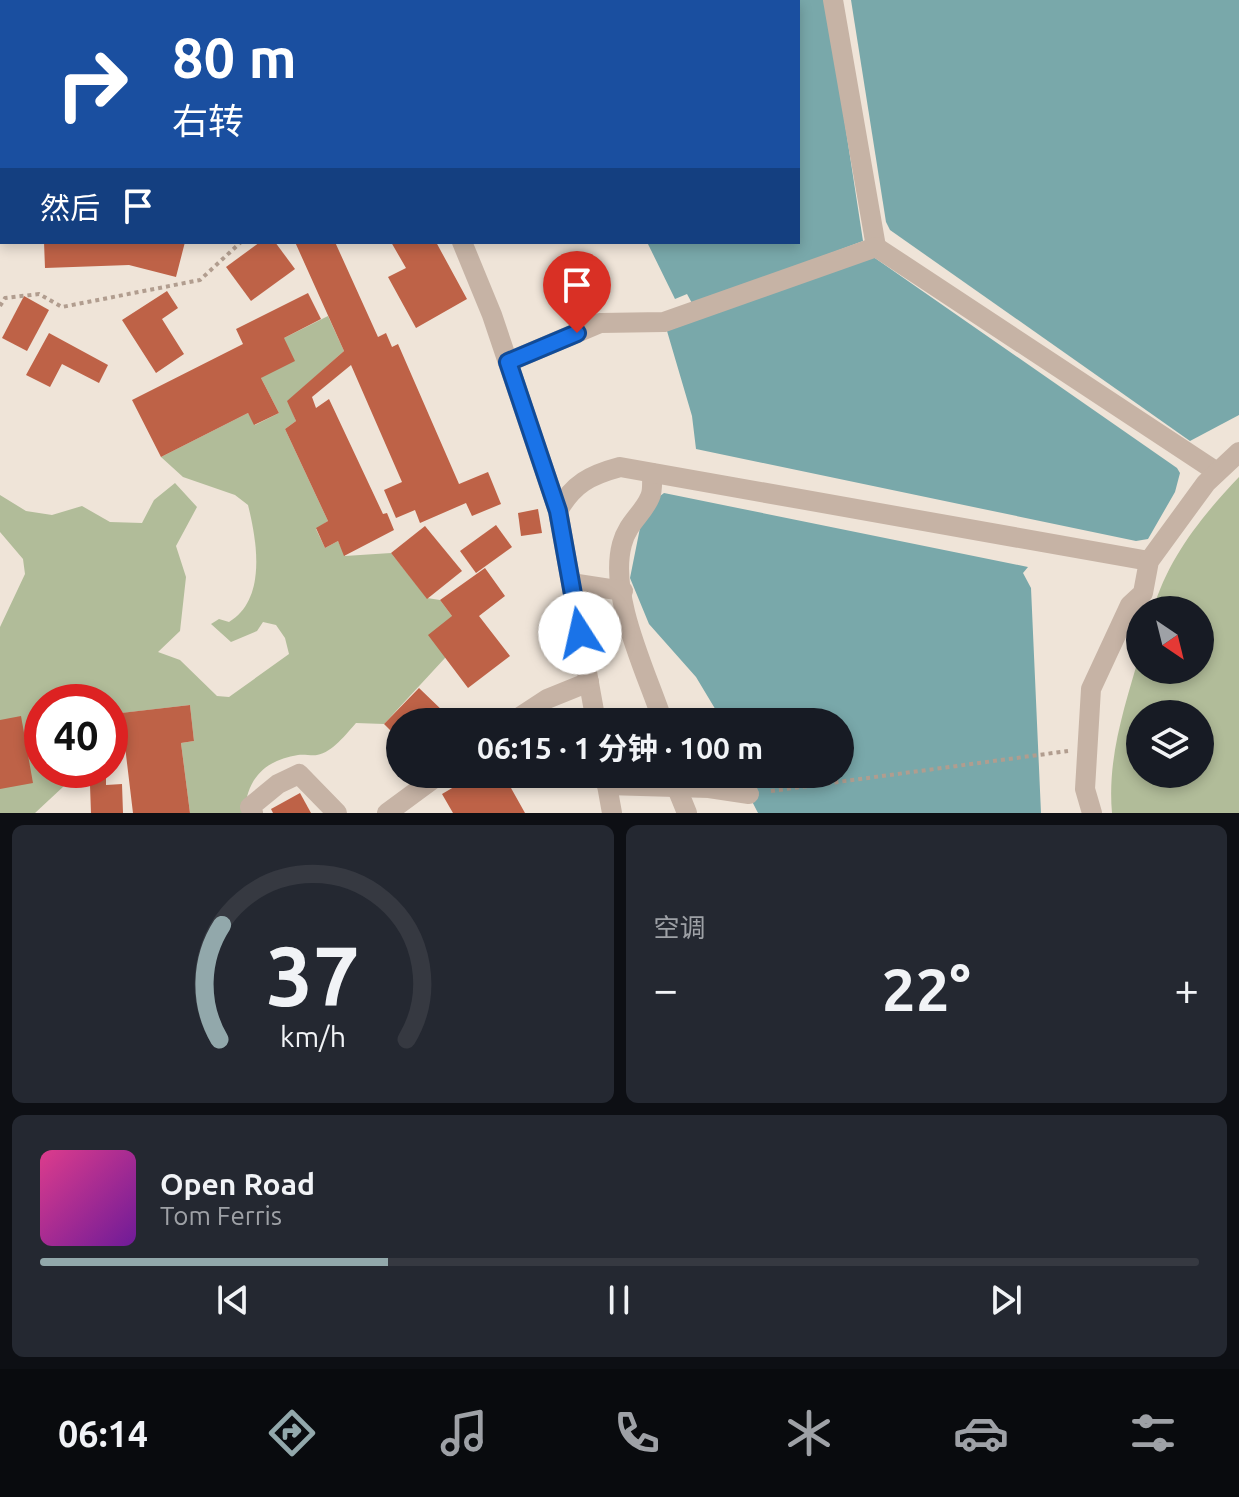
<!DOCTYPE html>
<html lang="zh">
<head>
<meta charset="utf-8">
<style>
  body { margin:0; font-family:Ubuntu,"Noto Sans SC",sans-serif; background:#242831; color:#f1f3f6; height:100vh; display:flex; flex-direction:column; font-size:30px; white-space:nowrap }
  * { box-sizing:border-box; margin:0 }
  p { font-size:26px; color:#9ea1a6 }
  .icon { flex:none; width:44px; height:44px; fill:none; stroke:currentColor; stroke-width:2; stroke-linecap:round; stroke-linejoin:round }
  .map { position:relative; height:813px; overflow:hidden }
  .side { display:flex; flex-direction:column; gap:12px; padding:12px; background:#0d0f14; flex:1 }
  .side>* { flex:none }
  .banner { position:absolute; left:0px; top:0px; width:800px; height:244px; box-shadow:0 4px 12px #0003; background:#1a4fa0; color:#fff; overflow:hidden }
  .needle { width:52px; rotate:145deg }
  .fabs { position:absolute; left:1126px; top:596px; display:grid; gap:16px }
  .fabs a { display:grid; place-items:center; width:88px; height:88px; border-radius:50%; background:#171b24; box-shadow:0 4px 12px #0003; font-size:40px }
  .speed { position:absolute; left:24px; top:684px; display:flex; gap:16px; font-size:40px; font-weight:700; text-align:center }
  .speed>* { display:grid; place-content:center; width:104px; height:104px; border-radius:50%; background:#171b24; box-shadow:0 4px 12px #0003; line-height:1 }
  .speed .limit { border:12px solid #d22; background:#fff; color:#111 }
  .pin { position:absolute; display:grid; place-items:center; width:68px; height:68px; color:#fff; margin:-82px -34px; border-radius:50% 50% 50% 0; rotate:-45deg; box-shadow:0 0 8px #0007 }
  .pin .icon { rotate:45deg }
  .me { position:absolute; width:88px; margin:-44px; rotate:350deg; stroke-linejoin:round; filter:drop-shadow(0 0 6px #0008) }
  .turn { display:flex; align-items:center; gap:28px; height:168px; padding:0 40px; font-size:36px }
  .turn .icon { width:104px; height:104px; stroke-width:2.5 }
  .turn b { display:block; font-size:56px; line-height:68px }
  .then { display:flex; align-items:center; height:76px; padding:0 40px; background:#0003; gap:16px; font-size:30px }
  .big { font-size:60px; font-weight:700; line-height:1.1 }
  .side .card { flex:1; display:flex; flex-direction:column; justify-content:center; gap:12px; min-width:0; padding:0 28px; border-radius:12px; background:#242831 }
  .side .dial { align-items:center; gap:0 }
  .dial svg { height:208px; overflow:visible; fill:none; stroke:#363941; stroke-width:7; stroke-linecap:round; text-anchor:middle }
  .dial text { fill:#f1f3f6; stroke:none }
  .song { display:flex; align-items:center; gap:24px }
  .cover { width:96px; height:96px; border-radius:12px; background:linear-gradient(135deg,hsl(330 70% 55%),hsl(280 70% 35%)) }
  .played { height:8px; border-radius:4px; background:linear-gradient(90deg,#92a8ab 30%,#363941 30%) }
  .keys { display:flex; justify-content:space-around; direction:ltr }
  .heat { display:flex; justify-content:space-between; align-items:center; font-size:44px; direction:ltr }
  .side .tiles { flex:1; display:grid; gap:12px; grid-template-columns:1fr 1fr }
  .card:last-child { grid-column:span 2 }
  .trip { position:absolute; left:386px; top:708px; width:468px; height:80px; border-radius:40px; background:#171b24; box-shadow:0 4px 12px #0003; font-weight:700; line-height:80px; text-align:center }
  .tab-bar { display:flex; height:128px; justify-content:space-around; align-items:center; background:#090b0e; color:#9ea1a6 }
  .tab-bar .icon { width:56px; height:56px }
  .tab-bar .selected { color:#92a8ab }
  .tab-bar b { font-size:36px; color:#f1f3f6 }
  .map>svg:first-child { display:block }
  .green { fill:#b1bc99; fill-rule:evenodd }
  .water { fill:#79a8aa }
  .building { fill:#be6247 }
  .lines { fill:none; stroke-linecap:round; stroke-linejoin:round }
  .path { stroke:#b19d8f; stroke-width:4; stroke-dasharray:4 4; stroke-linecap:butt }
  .minor { stroke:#c6b3a5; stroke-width:20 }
  .route-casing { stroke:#114b97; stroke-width:20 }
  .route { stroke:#1a73e8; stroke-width:14 }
</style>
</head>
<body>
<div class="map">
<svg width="1239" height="813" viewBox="0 0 1239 813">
  <rect width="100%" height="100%" fill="#efe4d8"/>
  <g class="green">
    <path d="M328,316L344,351L288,401L296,421L285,429L328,521L316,529L325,548L338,541L345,556L391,553L427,598L440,600L452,616L445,658L384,724L356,723C346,734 333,752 317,755C312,756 304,754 298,755C265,760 246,779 245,813H190L181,743L194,741L190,705L122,713L115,725H110V702H42V770H64V786L35,813H0V627L25,574L23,559L0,532V495L26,511L52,515L82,506L110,522L142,523L154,500L175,483L197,507L176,546L186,577L180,631L158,652L180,660L217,696L229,697L289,654L285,638L276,625L263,622L257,631L231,642L211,624L219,619L229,622C267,599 257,541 248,505L235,495L183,477L161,457L248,413L255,425L279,413L261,378L284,338Z"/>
    <path d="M1239,477V813H1112C1107,757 1125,706 1140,653V670H1200V610H1153C1168,558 1202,516 1239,477ZM1140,714H1200V774H1140Z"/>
  </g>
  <g class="water">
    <path d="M556,0H826L863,241L693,305L687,294L675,299L647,242H798V2Z"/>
    <path d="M851,0H1239V415L1190,441L890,230L886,222Z"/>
    <path d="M872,256L1177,468L1180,473L1175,492L1148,539L1136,541L696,449L692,416L667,331Z"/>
    <path d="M664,493L1028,567L1023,573L1031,588L1041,813H758L738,774H840V722H723L696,677L649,624L630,578L644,508Z"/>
  </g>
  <g class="building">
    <path d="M44,242H185L176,277L129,265L45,268Z"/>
    <path d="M260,242H275L295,269L251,301L226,267Z"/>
    <path d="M295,242H335L378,337L386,333L392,347L398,344L459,484L488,472L501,504L472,516L466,503L420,523L415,510L396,518L384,490L402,482L351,365L312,397L316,408L329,399L383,514L387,513L394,530L344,556L338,541L325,548L316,528L328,521L285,429L296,421L287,401L344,351Z"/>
    <path d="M391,242H436L467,299L416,328L388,277L406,268Z"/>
    <path d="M167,291L178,308L162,319L184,354L156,373L122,320Z"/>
    <path d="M308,293L321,319L284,338L295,361L261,378L279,413L254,425L248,413L161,457L132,400L243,344L236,329Z"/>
    <path d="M24,296L49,310L27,351L2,338Z"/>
    <path d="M49,333L108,365L99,383L62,364L50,387L26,375Z"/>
    <path d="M538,509L542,533L521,536L518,513Z"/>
    <path d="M496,525L512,547L476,573L460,551Z"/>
    <path d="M425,526L462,571L427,599L391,553Z"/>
    <path d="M485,568L505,596L479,616L510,656L468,688L428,635L452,616L440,600Z"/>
    <path d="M419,688L446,714L438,722H400V740L384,724Z"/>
    <path d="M190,705L194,741L181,743L190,813H133L121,713Z"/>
    <path d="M21,716L33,783L0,789V720Z"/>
    <path d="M64,770H106V785L122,784L123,813H91L90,785L64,786Z"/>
    <path d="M476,774H533L511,788L525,813H453L442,794Z"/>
    <path d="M300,793L311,813H273L271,809Z"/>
  </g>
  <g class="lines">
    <g class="path">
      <path d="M0,306L5,298L39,294L62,307L200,280L241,242"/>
      <path d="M771,791L1068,751"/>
    </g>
    <g class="minor">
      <path d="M309,0L310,2"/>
      <path d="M833,0L876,247"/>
      <path d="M535,2L537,0"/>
      <path d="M462,242L492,315L558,511L596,722"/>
      <path d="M508,362L600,323L664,322L876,247L1217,472"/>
      <path d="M652,473C652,480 653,491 650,497C643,514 628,522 622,544C608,596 647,673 663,722"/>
      <path d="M558,511C573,484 590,475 620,467L1149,561"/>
      <path d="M571,583L623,591"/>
      <path d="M512,722L547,699L589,682"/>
      <path d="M605,774L612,813"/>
      <path d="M672,776L687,813"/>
      <path d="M607,785L709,788L749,794"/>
      <path d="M253,813L250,807L278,784L299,774L337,813"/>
      <path d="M387,813L440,774"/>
      <path d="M1092,813L1085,789L1091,689L1130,605L1143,593L1149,561L1206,483L1239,452"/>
    </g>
  </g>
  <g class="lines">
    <g class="route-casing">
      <path id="route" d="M577,333L508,362L558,511L580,633"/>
    </g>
    <use href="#route" class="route"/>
  </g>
</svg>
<div class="fabs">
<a><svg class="needle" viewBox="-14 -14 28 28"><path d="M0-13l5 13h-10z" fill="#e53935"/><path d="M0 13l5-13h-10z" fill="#9ea1a6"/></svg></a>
<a><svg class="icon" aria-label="layers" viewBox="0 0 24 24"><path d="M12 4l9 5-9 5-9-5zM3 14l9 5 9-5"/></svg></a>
</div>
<div class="speed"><div class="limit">40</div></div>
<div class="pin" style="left:577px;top:333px;background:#d93025"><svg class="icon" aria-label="arrive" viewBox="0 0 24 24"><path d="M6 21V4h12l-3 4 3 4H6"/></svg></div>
<svg class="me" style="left:580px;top:633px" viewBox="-20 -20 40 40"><circle r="19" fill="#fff"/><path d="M0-13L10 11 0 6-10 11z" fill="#1a73e8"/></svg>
<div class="trip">06:15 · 1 分钟 · 100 m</div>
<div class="banner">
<div class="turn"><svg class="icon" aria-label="right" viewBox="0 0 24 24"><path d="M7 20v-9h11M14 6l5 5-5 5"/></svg><div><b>80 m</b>右转</div></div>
<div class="then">然后<svg class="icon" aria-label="arrive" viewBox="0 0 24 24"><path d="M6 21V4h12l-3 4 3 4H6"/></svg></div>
</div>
</div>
<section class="side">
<div class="tiles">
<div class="card dial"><svg viewBox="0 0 100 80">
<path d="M14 69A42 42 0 1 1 86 69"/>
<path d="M14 69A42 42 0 0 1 15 25" stroke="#92a8ab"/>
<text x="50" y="56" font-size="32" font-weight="700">37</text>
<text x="50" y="72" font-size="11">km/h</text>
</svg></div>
<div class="card"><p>空调</p>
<div class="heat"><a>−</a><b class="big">22°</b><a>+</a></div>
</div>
<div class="card">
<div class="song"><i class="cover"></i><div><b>Open Road</b><p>Tom Ferris</p></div></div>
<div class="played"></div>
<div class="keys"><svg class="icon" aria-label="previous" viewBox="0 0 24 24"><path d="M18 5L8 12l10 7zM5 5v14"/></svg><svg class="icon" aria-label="pause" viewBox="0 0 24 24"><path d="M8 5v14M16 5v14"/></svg><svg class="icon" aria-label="next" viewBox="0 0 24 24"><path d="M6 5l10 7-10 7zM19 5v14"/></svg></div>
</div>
</div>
</section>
<nav class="tab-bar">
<b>06:14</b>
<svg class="icon selected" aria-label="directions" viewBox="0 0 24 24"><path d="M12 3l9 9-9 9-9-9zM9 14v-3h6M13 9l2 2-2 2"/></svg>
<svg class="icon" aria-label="music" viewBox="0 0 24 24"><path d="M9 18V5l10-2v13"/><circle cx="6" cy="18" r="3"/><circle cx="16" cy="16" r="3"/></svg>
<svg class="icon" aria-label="phone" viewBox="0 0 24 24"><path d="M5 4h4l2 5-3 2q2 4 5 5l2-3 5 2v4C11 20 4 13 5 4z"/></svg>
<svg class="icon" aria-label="climate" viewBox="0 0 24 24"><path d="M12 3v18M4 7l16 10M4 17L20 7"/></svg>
<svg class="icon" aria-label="car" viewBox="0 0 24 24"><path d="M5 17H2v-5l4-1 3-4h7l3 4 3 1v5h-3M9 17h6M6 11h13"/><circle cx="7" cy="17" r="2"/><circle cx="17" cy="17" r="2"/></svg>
<svg class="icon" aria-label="filters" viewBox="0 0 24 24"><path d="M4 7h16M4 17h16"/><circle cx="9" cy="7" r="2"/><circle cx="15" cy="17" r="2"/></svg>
</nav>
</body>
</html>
